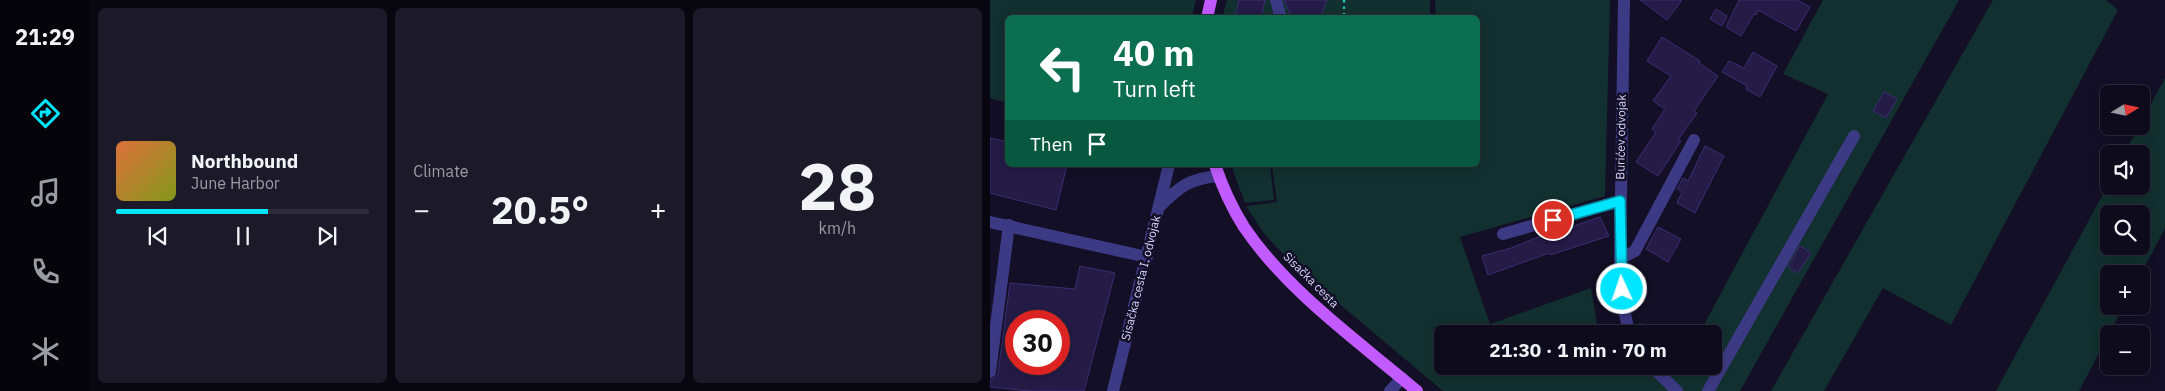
<!DOCTYPE html>
<html lang="en">
<head>
<meta charset="utf-8">
<style>
  body { margin:0; font-family:"IBM Plex Sans",sans-serif; background:#1c1929; color:#f1f3f6; height:100vh; display:flex; flex-direction:column; font-size:19px; white-space:nowrap }
  * { box-sizing:border-box; margin:0 }
  p { font-size:16px; color:#9b9ba3 }
  .icon { flex:none; width:28px; height:28px; fill:none; stroke:currentColor; stroke-width:2; stroke-linecap:round; stroke-linejoin:round }
  .map { position:relative; flex:1; overflow:hidden }
  .panel { display:flex; flex-direction:column; gap:8px; padding:8px; background:#08060f; width:900px }
  .panel>* { flex:none }
  .guide { position:absolute; left:15px; top:15px; width:475px; height:152px; border-radius:8px; box-shadow:0 2px 12px #0003,0 0 0 1px #2e2b3b; background:#0b6e4f; color:#fff; overflow:hidden }
  .needle { width:32px; rotate:80deg }
  .tools { position:absolute; left:1110px; top:85px; display:grid; gap:10px }
  .tools a { display:grid; place-items:center; width:50px; height:50px; border-radius:8px; background:#0e0b1c; box-shadow:0 2px 12px #0003,0 0 0 1px #2e2b3b; font-size:25px }
  .speed { position:absolute; left:15px; top:310px; display:flex; gap:10px; font-size:25px; font-weight:700; text-align:center }
  .speed>* { display:grid; place-content:center; width:65px; height:65px; border-radius:50%; background:#0e0b1c; box-shadow:0 2px 12px #0003,0 0 0 1px #2e2b3b; line-height:1 }
  .speed .limit { border:8px solid #d22; background:#fff; color:#111 }
  .pin { position:absolute; display:grid; place-items:center; width:42px; height:42px; color:#fff; margin:-21px; border:2px solid #fff; border-radius:50%; box-shadow:0 1px 5px #0007 }
  .me { position:absolute; width:55px; margin:-28px; rotate:357deg; stroke-linejoin:round; filter:drop-shadow(0 0 4px #0008) }
  .turn { display:flex; align-items:center; gap:18px; height:105px; padding:0 25px; font-size:22px }
  .turn .icon { width:65px; height:65px; stroke-width:2.5 }
  .turn b { display:block; font-size:35px; line-height:42px }
  .then { display:flex; align-items:center; height:48px; padding:0 25px; background:#0003; gap:10px; font-size:19px }
  .big { font-size:38px; font-weight:700; line-height:1.1 }
  .panel .card { flex:1; display:flex; flex-direction:column; justify-content:center; gap:8px; min-width:0; padding:0 18px; border-radius:8px; background:#1c1929 }
  .panel .dial { align-items:center; gap:0 }
  .dial b { font-size:65px; line-height:1 }
  .song { display:flex; align-items:center; gap:15px }
  .cover { width:60px; height:60px; border-radius:8px; background:linear-gradient(135deg,hsl(20 70% 55%),hsl(70 70% 35%)) }
  .played { height:5px; border-radius:2px; background:linear-gradient(90deg,#00e5ff 60%,#2e2b3b 60%) }
  .keys { display:flex; justify-content:space-around; direction:ltr }
  .heat { display:flex; justify-content:space-between; align-items:center; font-size:28px; direction:ltr }
  .panel .tiles { flex:1; display:grid; gap:8px; grid-template-columns:repeat(3,1fr) }
  .trip { position:absolute; left:444px; top:325px; width:288px; height:50px; border-radius:8px; background:#0e0b1c; box-shadow:0 2px 12px #0003,0 0 0 1px #2e2b3b; font-weight:700; line-height:50px; text-align:center }
  main { display:flex; flex:1; min-height:0 }
  .dock { display:flex; flex-direction:column; width:90px; justify-content:space-around; align-items:center; background:#06040b; color:#9b9ba3 }
  .dock .icon { width:35px; height:35px }
  .dock .selected { color:#00e5ff }
  .dock b { font-size:22px; color:#f1f3f6 }
  .map>svg:first-child { display:block }
  .green { fill:#12302f; fill-rule:evenodd }
  .building { fill:#241b47; stroke:#3b2d73; fill-rule:evenodd }
  .lines { fill:none; stroke-linecap:round; stroke-linejoin:round }
  .path { stroke:#2fb8b0; stroke-width:2.5; stroke-dasharray:2.5 4; stroke-linecap:butt }
  .minor { stroke:#3d3a85; stroke-width:12 }
  .major { stroke:#c25bff; stroke-width:12 }
  .route-casing { stroke:#0095a6; stroke-width:12 }
  .route { stroke:#00e5ff; stroke-width:9 }
  .labels { text-anchor:middle; stroke-width:5; stroke-linejoin:round; paint-order:stroke }
  .street-label { font-size:12px; fill:#d9d4ff; stroke:#130f26 }
</style>
</head>
<body>
<main>
<nav class="dock">
<b>21:29</b>
<svg class="icon selected" aria-label="directions" viewBox="0 0 24 24"><path d="M12 3l9 9-9 9-9-9zM9 14v-3h6M13 9l2 2-2 2"/></svg>
<svg class="icon" aria-label="music" viewBox="0 0 24 24"><path d="M9 18V5l10-2v13"/><circle cx="6" cy="18" r="3"/><circle cx="16" cy="16" r="3"/></svg>
<svg class="icon" aria-label="phone" viewBox="0 0 24 24"><path d="M5 4h4l2 5-3 2q2 4 5 5l2-3 5 2v4C11 20 4 13 5 4z"/></svg>
<svg class="icon" aria-label="climate" viewBox="0 0 24 24"><path d="M12 3v18M4 7l16 10M4 17L20 7"/></svg>
</nav>
<section class="panel">
<div class="tiles">
<div class="card">
<div class="song"><i class="cover"></i><div><b>Northbound</b><p>June Harbor</p></div></div>
<div class="played"></div>
<div class="keys"><svg class="icon" aria-label="previous" viewBox="0 0 24 24"><path d="M18 5L8 12l10 7zM5 5v14"/></svg><svg class="icon" aria-label="pause" viewBox="0 0 24 24"><path d="M8 5v14M16 5v14"/></svg><svg class="icon" aria-label="next" viewBox="0 0 24 24"><path d="M6 5l10 7-10 7zM19 5v14"/></svg></div>
</div>
<div class="card"><p>Climate</p>
<div class="heat"><a>−</a><b class="big">20.5°</b><a>+</a></div>
</div>
<div class="card dial"><b>28</b><p>km/h</p></div>
</div>
</section>
<div class="map">
<svg width="1175" height="391" viewBox="0 0 1175 391">
  <rect width="100%" height="100%" fill="#130f26"/>
  <g class="green">
    <path d="M0,0H206L202,17L18,18L17,103L0,98Z"/>
    <path d="M237,0H440V17L232,18Z"/>
    <path d="M445,0H620L615,196L470,237L500,324L601,288L608,330L653,323L663,334H452V366L691,367L722,366V334H709L838,94L793,74L833,0H969L750,391H453L309,270L275,235L256,206L287,202L282,165H488V18L446,17Z"/>
    <path d="M1003,0H1116L1128,10L961,325L893,288L834,391H781Z"/>
    <path d="M1175,78V228L1151,274H1119V306H1134L1089,391H1006L1119,183V186H1151V154H1134L1149,126H1151V122ZM1119,214H1151V246H1119Z"/>
    <path d="M241,165H280L284,200L255,203Z"/>
  </g>
  <g class="building">
    <path d="M249,0H275L271,18H245Z"/>
    <path d="M294,0H337L330,18H302Z"/>
    <path d="M650,0H692L677,20Z"/>
    <path d="M749,0H807L820,7L806,31L768,10L766,15L764,14L751,36L736,27Z"/>
    <path d="M726,9L737,16L732,26L720,19Z"/>
    <path d="M672,37L710,61L709,63L728,76L704,111L707,113L688,140L691,141L668,176L646,162L666,132L662,129L675,109L663,101L681,76L657,61Z"/>
    <path d="M763,52L787,66L770,97L756,89L757,86L732,72L739,61L754,68Z"/>
    <path d="M894,92L907,99L896,118L883,111Z"/>
    <path d="M0,138L18,142V165H77L66,210L0,193Z"/>
    <path d="M715,146L734,156L705,213L687,203L692,192L687,189L693,178L698,181Z"/>
    <path d="M610,217L619,236L560,255L559,253L498,275L492,256L521,248L553,235L552,232L561,229L580,224L581,227Z"/>
    <path d="M668,227L691,239L678,262L656,249Z"/>
    <path d="M810,246L821,253L808,273L798,267Z"/>
    <path d="M90,266L125,273L94,391H40L0,387V380L6,377L8,373L20,283L85,289ZM26,321H69V364H26Z"/>
  </g>
  <g class="lines">
    <path class="path" d="M354,0V18"/>
    <g class="minor">
      <path d="M286,0L291,18"/>
      <path d="M634,0L630,259L633,303L639,334"/>
      <path d="M169,207C189,187 200,178 229,176"/>
      <path d="M0,222L157,257"/>
      <path d="M513,234L630,201"/>
      <path d="M630,259L645,251L704,140"/>
      <path d="M661,366L687,391"/>
      <path d="M0,372L19,225"/>
      <path d="M123,391L179,165"/>
      <path d="M400,391L412,378"/>
      <path d="M718,391L864,136"/>
    </g>
    <g class="major">
      <path d="M217,18L221,0"/>
      <path d="M225,165C232,186 242,208 254,227C298,292 368,341 427,391"/>
    </g>
  </g>
  <g class="lines">
    <g class="route-casing">
      <path id="route" d="M563,220L630,201L632,289"/>
    </g>
    <use href="#route" class="route"/>
  </g>
  <g class="labels">
    <g class="street-label">
      <text transform="translate(631 137) rotate(-89)" y="4">Burićev odvojak</text>
      <text transform="translate(151 278) rotate(-76)" y="4">Sisačka cesta I. odvojak</text>
      <text transform="translate(321 280) rotate(45)" y="4">Sisačka cesta</text>
    </g>
  </g>
</svg>
<div class="tools">
<a><svg class="needle" viewBox="-14 -14 28 28"><path d="M0-13l5 13h-10z" fill="#e53935"/><path d="M0 13l5-13h-10z" fill="#9b9ba3"/></svg></a>
<a><svg class="icon" aria-label="sound" viewBox="0 0 24 24"><path d="M4 9h4l5-4v14l-5-4H4zM17 9q2 3 0 6"/></svg></a>
<a><svg class="icon" aria-label="search" viewBox="0 0 24 24"><circle cx="10" cy="10" r="6"/><path d="M15 15l6 6"/></svg></a>
<a>+</a>
<a>−</a>
</div>
<div class="speed"><div class="limit">30</div></div>
<div class="pin" style="left:563px;top:220px;background:#d93025"><svg class="icon" aria-label="arrive" viewBox="0 0 24 24"><path d="M6 21V4h12l-3 4 3 4H6"/></svg></div>
<svg class="me" style="left:632px;top:289px" viewBox="-20 -20 40 40"><circle r="17" fill="#00e5ff" stroke="#fff" stroke-width="3"/><path d="M0-11L8 9 0 5-8 9z" fill="#fff"/></svg>
<div class="trip">21:30 · 1 min · 70 m</div>
<div class="guide">
<div class="turn"><svg class="icon" aria-label="left" viewBox="0 0 24 24"><path d="M17 20v-9H6M10 6l-5 5 5 5"/></svg><div><b>40 m</b>Turn left</div></div>
<div class="then">Then<svg class="icon" aria-label="arrive" viewBox="0 0 24 24"><path d="M6 21V4h12l-3 4 3 4H6"/></svg></div>
</div>
</div>
</main>
</body>
</html>
